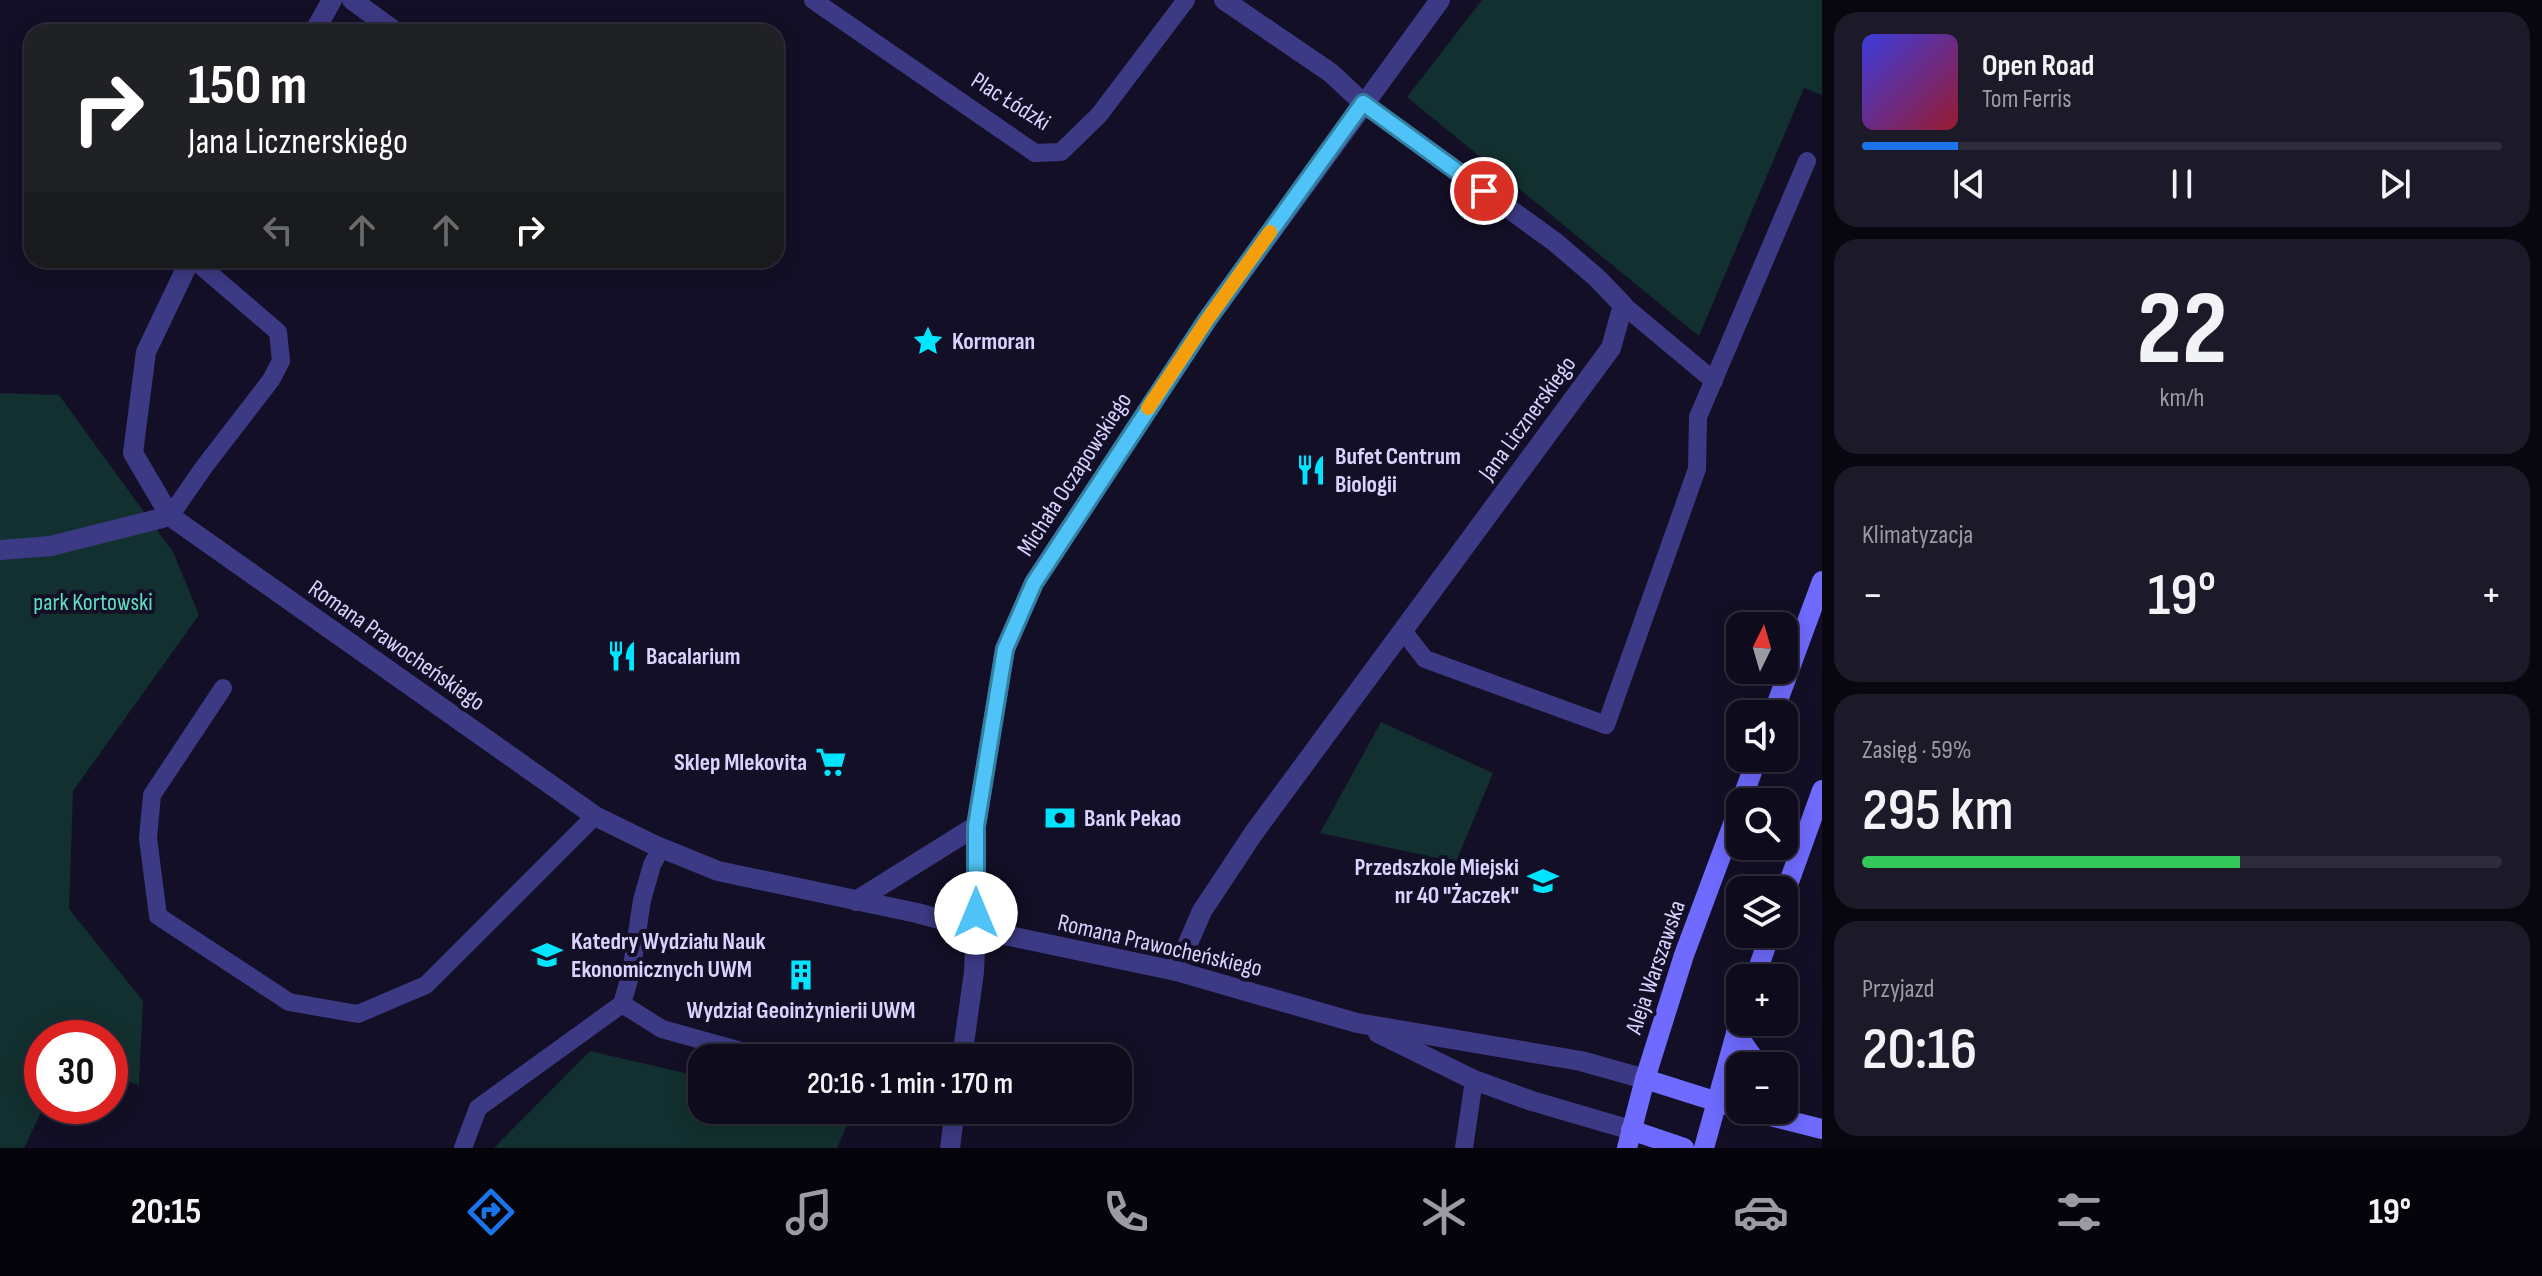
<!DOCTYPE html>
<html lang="pl">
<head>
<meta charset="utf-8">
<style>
  body { margin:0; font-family:"Sofia Sans Condensed",sans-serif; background:#1c1929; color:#f1f3f6; height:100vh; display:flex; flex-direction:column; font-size:30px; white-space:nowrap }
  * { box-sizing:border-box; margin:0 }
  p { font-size:26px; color:#9b9ba3 }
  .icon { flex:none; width:44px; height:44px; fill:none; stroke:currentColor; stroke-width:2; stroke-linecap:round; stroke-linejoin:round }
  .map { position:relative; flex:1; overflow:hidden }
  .details { display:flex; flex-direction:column; gap:12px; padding:12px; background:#08060f; width:720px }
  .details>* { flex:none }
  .hud { position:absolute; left:24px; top:24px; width:760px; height:244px; border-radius:24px; box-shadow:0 4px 20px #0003,0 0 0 2px #2e2b3b; background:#202124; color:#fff; overflow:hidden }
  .needle { width:52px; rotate:5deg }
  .controls { position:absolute; left:1726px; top:612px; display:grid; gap:16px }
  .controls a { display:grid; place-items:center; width:72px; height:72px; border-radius:16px; background:#0e0b1c; box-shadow:0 4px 20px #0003,0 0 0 2px #2e2b3b; font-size:40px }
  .speed { position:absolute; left:24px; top:1020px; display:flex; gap:16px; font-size:40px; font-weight:700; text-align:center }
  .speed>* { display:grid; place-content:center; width:104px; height:104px; border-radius:50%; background:#0e0b1c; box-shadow:0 4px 20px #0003,0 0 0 2px #2e2b3b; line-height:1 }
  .speed .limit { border:12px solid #d22; background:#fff; color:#111 }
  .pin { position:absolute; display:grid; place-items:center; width:68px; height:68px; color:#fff; margin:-34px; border:4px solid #fff; border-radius:50%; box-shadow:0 2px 8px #0007 }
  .me { position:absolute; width:88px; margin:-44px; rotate:0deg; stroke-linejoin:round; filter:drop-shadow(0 0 6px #0008) }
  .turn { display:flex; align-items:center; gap:28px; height:168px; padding:0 32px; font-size:36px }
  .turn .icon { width:104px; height:104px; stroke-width:2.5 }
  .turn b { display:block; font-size:56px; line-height:68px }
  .lanes { display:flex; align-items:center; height:76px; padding:0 32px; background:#0003; justify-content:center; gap:40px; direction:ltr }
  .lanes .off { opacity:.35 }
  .big { font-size:60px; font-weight:600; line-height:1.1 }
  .details .card { flex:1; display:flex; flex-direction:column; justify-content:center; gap:12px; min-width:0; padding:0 28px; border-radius:24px; background:#1c1929 }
  .details .dial { align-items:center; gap:0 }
  .dial b { font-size:104px; line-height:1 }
  .song { display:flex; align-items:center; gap:24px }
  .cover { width:96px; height:96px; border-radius:12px; background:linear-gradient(135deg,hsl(240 70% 55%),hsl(350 70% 35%)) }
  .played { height:8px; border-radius:4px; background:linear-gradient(90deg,#1a73e8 15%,#2e2b3b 15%) }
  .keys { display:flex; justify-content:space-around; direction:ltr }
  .heat { display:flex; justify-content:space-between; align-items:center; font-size:44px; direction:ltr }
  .charge { height:12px; border-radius:6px; background:linear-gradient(90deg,#34c759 59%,#2e2b3b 0) }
  .trip { position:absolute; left:688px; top:1044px; width:444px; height:80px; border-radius:24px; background:#0e0b1c; box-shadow:0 4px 20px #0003,0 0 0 2px #2e2b3b; font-weight:600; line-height:80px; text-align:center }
  .menu { display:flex; height:128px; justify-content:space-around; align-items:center; background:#06040b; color:#9b9ba3 }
  .menu .icon { width:56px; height:56px }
  .menu .selected { color:#1a73e8 }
  .menu b { font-size:36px; color:#f1f3f6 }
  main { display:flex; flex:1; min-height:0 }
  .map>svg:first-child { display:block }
  .green { fill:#12302f }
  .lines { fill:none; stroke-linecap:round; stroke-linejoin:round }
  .lane { stroke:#3d3a85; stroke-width:18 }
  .street { stroke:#3d3a85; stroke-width:20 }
  .secondary { stroke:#6f6bff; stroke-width:20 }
  .route-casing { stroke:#337fa1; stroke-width:20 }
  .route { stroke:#4fc3f7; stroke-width:14 }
  .slow { stroke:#f59e0b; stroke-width:14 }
  .labels { text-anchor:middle; stroke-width:8; stroke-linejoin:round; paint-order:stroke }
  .street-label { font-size:24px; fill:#d9d4ff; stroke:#130f26 }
  .poi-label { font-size:24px; font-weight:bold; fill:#d9d4ff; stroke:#130f26; text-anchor:start }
  .park-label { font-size:24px; fill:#5fe0c0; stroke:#130f26 }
</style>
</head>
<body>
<main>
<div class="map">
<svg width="1822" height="1148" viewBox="0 0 1822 1148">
  <rect width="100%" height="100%" fill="#130f26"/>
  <g class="green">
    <path d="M1482,0H1822V95L1804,88L1699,336L1407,97Z"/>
    <path d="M0,393L59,395L173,552L199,615L73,791L69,909L143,1001L139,1085L110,1076V1038H42V1106H44L24,1148H0Z"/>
    <path d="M1381,722L1493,773L1456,862L1320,833Z"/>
    <path d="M590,1051L702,1077V1110H843L853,1112L837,1148H494Z"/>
  </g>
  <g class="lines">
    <g class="lane">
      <path d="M813,0L1035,153L1061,152L1099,115L1186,0"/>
      <path d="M1623,305L1714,381"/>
      <path d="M170,516L204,467L271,380L281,361L278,332L194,260"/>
      <path d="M1403,631L1425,659L1606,725L1697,469L1698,417L1807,161"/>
      <path d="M223,688L152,795L148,838L158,916L289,1002L358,1014L426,985L595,816"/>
      <path d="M622,1004L662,1029L766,1058"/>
      <path d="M463,1148L478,1108L622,1004L631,973L642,900L652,865L661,848"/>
      <path d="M1464,1148L1474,1080"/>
    </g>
    <g class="street">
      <path d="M352,0L396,32"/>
      <path d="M314,32L332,0"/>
      <path d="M190,260L146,352L133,453L170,516L595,816L654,845L718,871L917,913L976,929L1176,971L1357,1023L1581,1061L1645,1079"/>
      <path d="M0,550L51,546L170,516"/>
      <path d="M856,901L976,826"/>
      <path d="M1176,971L1202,911L1253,834L1611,348L1623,305L1597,278L1555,242L1363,103L1331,73L1224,0"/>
      <path d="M1378,1033L1474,1080L1532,1101L1631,1130"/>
      <path d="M962,1058L974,972L976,929V826L1005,649L1034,583L1207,320L1440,0"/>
      <path d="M950,1148L955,1110"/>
    </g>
    <g class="secondary">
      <path d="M1773,714L1822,581"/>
      <path d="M1741,802L1757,758"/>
      <path d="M1784,896L1822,790"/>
      <path d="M1755,978L1770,934"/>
      <path d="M1736,1033L1759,1066"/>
      <path d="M1645,1079L1740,1109"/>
      <path d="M1746,1110L1822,1129"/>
      <path d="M1631,1130L1684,1148"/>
      <path d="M1627,1148L1645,1079L1684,955L1740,805"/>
      <path d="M1704,1148L1740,1019"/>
    </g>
  </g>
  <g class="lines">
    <g class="route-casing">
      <path id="route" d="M976,913V826L1005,649L1034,583L1207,320L1363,103L1484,191"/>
    </g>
    <use href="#route" class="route"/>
    <path class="slow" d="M1148,408L1207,320L1270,232"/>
  </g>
  <defs>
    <g id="sight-bare" transform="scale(2.4)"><path d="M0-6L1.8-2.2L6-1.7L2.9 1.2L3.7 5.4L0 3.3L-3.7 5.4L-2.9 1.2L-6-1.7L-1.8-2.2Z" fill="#00e5ff" stroke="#130f26" stroke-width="2.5" paint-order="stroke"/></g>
    <g id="restaurant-bare" transform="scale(2.4)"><path d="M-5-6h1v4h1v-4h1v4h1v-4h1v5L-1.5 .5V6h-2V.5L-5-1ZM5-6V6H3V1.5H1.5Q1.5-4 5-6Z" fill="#00e5ff" stroke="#130f26" stroke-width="2.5" paint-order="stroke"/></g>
    <g id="supermarket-bare" transform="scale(2.4)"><path d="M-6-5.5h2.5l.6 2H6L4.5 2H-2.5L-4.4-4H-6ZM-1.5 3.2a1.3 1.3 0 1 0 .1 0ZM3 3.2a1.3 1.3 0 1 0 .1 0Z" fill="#00e5ff" stroke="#130f26" stroke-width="2.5" paint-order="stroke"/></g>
    <g id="bank-bare" transform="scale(2.4)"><path d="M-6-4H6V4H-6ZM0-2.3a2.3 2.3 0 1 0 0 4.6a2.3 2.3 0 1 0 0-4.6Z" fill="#00e5ff" stroke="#130f26" stroke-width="2.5" paint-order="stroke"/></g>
    <g id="school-bare" transform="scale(2.4)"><path d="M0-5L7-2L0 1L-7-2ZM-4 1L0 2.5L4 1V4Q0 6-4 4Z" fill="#00e5ff" stroke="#130f26" stroke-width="2.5" paint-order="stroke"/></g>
    <g id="university-bare" transform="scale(2.4)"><path d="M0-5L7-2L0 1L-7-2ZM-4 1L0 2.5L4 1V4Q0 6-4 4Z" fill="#00e5ff" stroke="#130f26" stroke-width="2.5" paint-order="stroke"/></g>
    <g id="building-bare" transform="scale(2.4)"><path d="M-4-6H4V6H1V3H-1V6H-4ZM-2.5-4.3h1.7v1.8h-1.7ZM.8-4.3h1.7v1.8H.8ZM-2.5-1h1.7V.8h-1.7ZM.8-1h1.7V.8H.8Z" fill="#00e5ff" stroke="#130f26" stroke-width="2.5" paint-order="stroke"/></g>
  </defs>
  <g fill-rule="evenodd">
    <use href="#sight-bare" x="928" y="341"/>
    <use href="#restaurant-bare" x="1311" y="470"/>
    <use href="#restaurant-bare" x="622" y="656"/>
    <use href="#supermarket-bare" x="831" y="762"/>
    <use href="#bank-bare" x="1060" y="818"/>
    <use href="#school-bare" x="1543" y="881"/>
    <use href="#university-bare" x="547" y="955"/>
    <use href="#building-bare" x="801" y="975"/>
  </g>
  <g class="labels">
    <g class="street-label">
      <text transform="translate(1011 101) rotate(32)" y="8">Plac Łódzki</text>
      <text transform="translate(1527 418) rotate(-54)" y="8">Jana Licznerskiego</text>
      <text transform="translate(1074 474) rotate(-57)" y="8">Michała Oczapowskiego</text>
      <text transform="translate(397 645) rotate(35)" y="8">Romana Prawocheńskiego</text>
      <text transform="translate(1160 945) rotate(13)" y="8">Romana Prawocheńskiego</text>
      <text transform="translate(1655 967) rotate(-71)" y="8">Aleja Warszawska</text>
    </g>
    <g class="poi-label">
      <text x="952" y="349">Kormoran</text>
      <text x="1335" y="464">Bufet Centrum<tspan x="1335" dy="28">Biologii</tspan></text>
      <text x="646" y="664">Bacalarium</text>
      <text x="807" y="770" text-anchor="end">Sklep Mlekovita</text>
      <text x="1084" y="826">Bank Pekao</text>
      <text x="1519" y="875" text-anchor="end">Przedszkole Miejski<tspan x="1519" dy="28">nr 40 "Żaczek"</tspan></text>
      <text x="571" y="949">Katedry Wydziału Nauk<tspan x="571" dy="28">Ekonomicznych UWM</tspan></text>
      <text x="801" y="1018" text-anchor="middle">Wydział Geoinżynierii UWM</text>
    </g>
    <g class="park-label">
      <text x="93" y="610">park Kortowski</text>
    </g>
  </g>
</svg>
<div class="controls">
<a><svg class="needle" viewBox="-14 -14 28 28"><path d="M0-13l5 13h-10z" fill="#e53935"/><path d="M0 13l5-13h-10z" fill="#9b9ba3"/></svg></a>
<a><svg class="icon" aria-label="sound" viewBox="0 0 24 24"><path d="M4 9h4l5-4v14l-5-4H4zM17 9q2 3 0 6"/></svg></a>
<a><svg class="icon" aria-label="search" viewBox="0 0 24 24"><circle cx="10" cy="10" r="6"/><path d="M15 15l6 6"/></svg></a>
<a><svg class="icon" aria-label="layers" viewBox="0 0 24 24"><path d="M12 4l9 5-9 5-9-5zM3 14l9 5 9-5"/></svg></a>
<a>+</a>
<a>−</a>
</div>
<div class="speed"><div class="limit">30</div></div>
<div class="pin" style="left:1484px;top:191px;background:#d93025"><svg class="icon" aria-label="arrive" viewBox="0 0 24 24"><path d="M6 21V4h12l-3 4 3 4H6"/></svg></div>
<svg class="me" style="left:976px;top:913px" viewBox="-20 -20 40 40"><circle r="19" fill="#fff"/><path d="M0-13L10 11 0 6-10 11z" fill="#4fc3f7"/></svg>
<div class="trip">20:16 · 1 min · 170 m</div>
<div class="hud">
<div class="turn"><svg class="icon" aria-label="right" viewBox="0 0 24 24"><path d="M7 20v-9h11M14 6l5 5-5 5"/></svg><div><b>150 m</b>Jana Licznerskiego</div></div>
<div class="lanes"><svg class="icon off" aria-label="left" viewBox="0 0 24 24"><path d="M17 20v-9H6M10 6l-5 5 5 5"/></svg><svg class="icon off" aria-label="ahead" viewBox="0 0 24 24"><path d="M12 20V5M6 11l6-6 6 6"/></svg><svg class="icon off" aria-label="ahead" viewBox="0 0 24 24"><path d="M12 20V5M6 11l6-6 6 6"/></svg><svg class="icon" aria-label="right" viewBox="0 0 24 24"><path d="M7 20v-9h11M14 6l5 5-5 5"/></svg></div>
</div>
</div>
<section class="details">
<div class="card">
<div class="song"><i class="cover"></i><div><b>Open Road</b><p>Tom Ferris</p></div></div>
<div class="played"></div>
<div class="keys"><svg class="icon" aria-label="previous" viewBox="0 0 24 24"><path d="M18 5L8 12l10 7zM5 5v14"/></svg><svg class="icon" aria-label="pause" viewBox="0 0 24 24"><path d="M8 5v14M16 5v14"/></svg><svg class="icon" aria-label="next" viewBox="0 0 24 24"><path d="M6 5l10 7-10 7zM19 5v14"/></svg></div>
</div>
<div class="card dial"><b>22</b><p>km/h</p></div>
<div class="card"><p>Klimatyzacja</p>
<div class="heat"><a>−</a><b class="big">19°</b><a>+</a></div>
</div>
<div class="card"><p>Zasięg · 59%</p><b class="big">295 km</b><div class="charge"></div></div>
<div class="card"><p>Przyjazd</p><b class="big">20:16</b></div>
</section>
</main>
<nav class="menu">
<b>20:15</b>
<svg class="icon selected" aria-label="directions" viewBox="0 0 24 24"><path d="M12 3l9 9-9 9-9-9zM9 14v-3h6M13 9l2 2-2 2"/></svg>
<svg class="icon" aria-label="music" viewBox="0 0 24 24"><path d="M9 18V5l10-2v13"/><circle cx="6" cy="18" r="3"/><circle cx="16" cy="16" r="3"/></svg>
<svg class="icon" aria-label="phone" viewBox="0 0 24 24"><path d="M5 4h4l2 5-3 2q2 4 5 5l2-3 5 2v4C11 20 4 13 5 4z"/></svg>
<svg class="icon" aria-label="climate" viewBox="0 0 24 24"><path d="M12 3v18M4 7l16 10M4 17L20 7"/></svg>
<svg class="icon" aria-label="car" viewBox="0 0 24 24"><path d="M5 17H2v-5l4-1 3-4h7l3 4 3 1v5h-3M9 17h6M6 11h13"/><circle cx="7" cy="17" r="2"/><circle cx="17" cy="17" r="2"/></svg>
<svg class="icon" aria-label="filters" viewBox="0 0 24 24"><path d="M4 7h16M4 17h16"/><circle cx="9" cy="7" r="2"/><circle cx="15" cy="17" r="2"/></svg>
<b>19°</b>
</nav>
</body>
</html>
